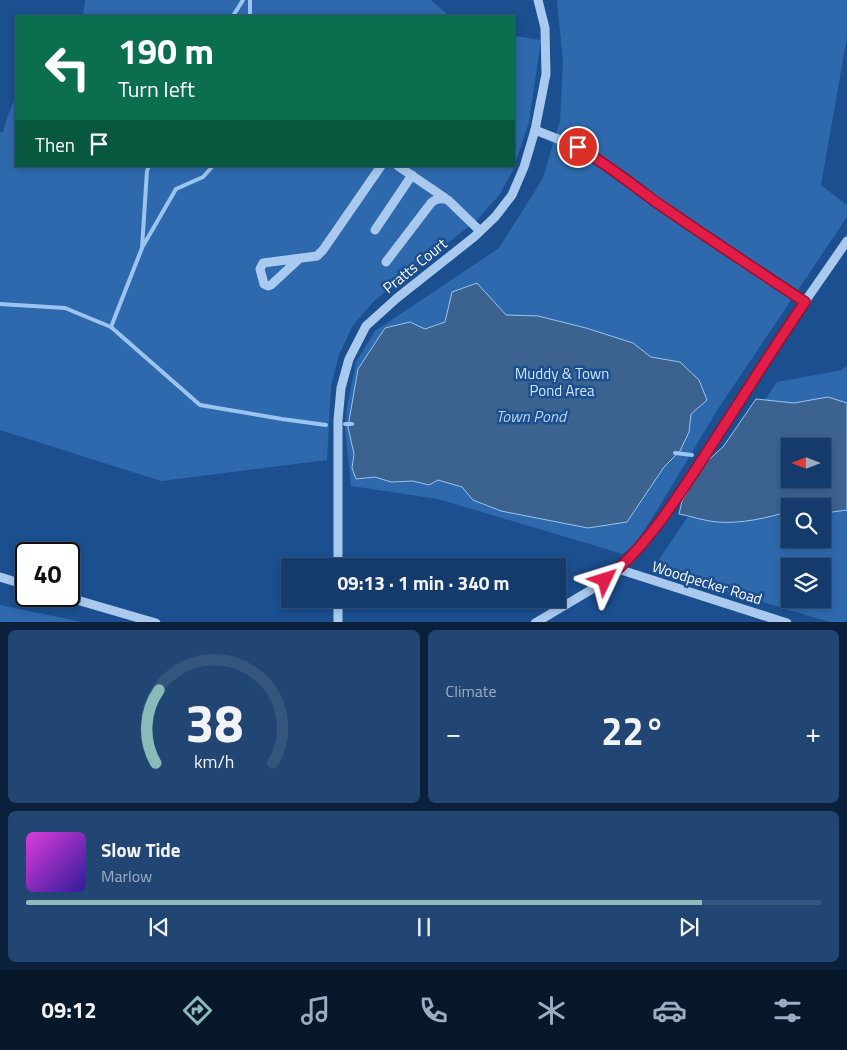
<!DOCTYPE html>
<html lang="en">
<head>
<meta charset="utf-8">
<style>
  body { margin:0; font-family:"Titillium Web",sans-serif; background:#214673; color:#f1f3f6; height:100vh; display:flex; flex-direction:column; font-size:19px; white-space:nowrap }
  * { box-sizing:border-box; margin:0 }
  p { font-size:16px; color:#9dadc1 }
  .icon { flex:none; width:28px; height:28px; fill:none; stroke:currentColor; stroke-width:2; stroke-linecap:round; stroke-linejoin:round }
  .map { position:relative; height:622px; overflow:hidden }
  .sheet { display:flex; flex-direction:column; gap:8px; padding:8px; background:#0b203b; flex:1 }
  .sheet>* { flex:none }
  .guide { position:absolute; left:15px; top:15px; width:500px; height:152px; border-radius:0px; box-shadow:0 2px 8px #0003,0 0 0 1px #33557e; background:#0b6e4f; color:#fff; overflow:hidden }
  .needle { width:32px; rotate:270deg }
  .controls { position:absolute; left:781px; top:438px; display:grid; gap:10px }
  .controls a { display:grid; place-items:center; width:50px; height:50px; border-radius:0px; background:#143b6b; box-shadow:0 2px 8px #0003,0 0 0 1px #33557e; font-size:25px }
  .speed { position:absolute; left:15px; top:542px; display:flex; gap:10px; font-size:25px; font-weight:700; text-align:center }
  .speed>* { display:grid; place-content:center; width:65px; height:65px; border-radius:50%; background:#143b6b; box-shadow:0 2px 8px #0003,0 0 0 1px #33557e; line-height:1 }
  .speed .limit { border:2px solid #111; border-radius:8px; background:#fff; color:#111 }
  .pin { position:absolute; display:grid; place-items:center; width:42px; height:42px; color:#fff; margin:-21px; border:2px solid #fff; border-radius:50%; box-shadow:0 1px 5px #0007 }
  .me { position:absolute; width:55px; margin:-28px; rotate:49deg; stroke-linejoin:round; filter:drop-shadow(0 0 4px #0008) }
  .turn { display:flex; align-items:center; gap:18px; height:105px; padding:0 20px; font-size:22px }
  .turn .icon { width:65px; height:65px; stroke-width:2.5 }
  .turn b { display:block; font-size:35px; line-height:42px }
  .then { display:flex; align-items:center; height:48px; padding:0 20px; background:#0003; gap:10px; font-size:19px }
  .big { font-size:38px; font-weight:700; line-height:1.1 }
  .sheet .tile { flex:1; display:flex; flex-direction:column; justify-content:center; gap:8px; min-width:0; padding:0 18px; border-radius:8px; background:#214673 }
  .sheet .dial { align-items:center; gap:0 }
  .dial svg { height:130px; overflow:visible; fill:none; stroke:#33557e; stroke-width:7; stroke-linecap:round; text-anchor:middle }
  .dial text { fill:#f1f3f6; stroke:none }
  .song { display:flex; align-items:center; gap:15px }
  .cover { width:60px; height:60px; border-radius:8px; background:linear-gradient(135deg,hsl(300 70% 55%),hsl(250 70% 35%)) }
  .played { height:5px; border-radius:2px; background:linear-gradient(90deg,#8bbbb9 85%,#33557e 85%) }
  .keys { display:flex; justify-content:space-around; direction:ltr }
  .heat { display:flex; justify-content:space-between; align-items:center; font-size:28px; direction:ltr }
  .sheet .tiles { flex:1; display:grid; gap:8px; grid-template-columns:1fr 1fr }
  .tile:last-child { grid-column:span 2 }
  .trip { position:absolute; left:281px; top:558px; width:285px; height:50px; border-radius:0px; background:#143b6b; box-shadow:0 2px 8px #0003,0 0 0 1px #33557e; font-weight:700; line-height:50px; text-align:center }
  .tab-bar { display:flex; height:80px; justify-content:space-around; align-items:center; background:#08182b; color:#9dadc1 }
  .tab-bar .icon { width:35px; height:35px }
  .tab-bar .on { color:#8bbbb9 }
  .tab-bar b { font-size:22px; color:#f1f3f6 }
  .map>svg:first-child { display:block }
  .green { fill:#2e69ad; fill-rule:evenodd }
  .water { fill:#3c6290; stroke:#9cc4f0; fill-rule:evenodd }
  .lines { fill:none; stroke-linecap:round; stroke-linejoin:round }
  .stream { stroke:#9cc4f0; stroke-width:4 }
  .minor { stroke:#a9c9ee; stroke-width:9 }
  .route-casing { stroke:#92132f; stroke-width:12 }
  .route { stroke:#e11d48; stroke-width:9 }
  .labels { text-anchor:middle; stroke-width:5; stroke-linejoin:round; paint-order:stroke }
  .street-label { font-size:15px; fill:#fff; stroke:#1b4f8f }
  .park-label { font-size:15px; fill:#cfe3fa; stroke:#1b4f8f }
  .water-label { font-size:16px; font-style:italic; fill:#b5d3f5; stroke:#1b4f8f }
</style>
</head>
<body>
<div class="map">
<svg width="847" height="623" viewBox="0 0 847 623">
  <rect width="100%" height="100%" fill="#1b4f8f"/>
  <g class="green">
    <path d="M85,0H431L446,13L451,16H83Z"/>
    <path d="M557,0H847V37L821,185L847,205V217L718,409L656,512L635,544L623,554L438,499L351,486L345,428L347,407L356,362L375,331L499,248L543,178L560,121L563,62Z"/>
    <path d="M514,36L541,40L529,122L513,170L500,194L477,220L374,301L353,325L339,355L331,386L327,460L161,481L0,430V132H3L8,115L14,101L16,99V166H514Z"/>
    <path d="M847,365V622H829L653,569L777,382L842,370ZM790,446H822V479H790ZM790,506H822V539H790ZM790,566H822V599H790Z"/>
    <path d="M0,605L82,622H0Z"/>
  </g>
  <g class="water">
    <path d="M477,283L506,315L538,316L586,328L633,343L651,357L680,362L699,380L707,400L691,414L689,432L680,451L664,467L627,522L588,528L501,511L473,500L462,487L438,480L429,485L413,481L391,482L375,477L356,479L352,468L354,454L348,427L358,369L385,328L410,322L425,329L445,322L452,292Z"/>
    <path d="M828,397L847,403V510L832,512L823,510L822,506H790V511C768,518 740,524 717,522C704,521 691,516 679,514L682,501L705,463L723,447L756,399L794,403ZM790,446H822V479H790Z"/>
  </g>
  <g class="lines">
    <g class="stream">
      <path d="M250,0V16"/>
      <path d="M233,16L243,0"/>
      <path d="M143,246L176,189L203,177L213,166"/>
      <path d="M0,304L65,308L111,327L200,405L282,419L326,425"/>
      <path d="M111,327L142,248L147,171L149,166"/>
      <path d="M345,424H352"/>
      <path d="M675,453L692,455"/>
    </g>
    <g class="minor">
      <path d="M535,130L578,147L595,157L713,241L805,301"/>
      <path d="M398,166L445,198"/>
      <path d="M375,230L412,175"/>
      <path d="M299,259L271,285L268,286L264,284L260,269L263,263L317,256L323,250L381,166"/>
      <path d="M386,262L431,203C436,198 442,198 448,200L480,231"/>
      <path d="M338,566V420L341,388L349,359L366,326L397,298L474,237L495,217L512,195L524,167L535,130L546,74L545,28L538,0"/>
      <path d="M618,569L787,623"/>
      <path d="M0,577L26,585"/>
      <path d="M63,596L156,623"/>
      <path d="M338,623V599"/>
      <path d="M535,623L589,591L605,580L618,569L654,529L687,484L795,316L847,241"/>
    </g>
  </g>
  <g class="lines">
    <g class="route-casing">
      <path id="route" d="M578,147C605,163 630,183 656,202C705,236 755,269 805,302C772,350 741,400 709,449C680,494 647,547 605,580"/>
    </g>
    <use href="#route" class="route"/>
  </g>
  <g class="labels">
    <g class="street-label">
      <text transform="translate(415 266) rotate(-39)" y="5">Pratts Court</text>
      <text transform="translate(707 583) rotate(17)" y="5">Woodpecker Road</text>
    </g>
    <g class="park-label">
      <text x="562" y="379">Muddy &amp; Town<tspan x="562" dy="17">Pond Area</tspan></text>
    </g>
    <g class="water-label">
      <text x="531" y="422">Town Pond</text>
    </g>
  </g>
</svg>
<div class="controls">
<a><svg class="needle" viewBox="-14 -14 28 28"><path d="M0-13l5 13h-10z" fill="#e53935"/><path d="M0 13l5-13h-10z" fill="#9dadc1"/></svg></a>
<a><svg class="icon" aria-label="search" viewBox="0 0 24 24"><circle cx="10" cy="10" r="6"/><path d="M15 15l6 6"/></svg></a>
<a><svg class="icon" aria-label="layers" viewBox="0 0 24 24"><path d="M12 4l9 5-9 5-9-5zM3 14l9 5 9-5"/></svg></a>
</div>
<div class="speed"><div class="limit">40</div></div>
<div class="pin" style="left:578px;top:147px;background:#d93025"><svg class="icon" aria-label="arrive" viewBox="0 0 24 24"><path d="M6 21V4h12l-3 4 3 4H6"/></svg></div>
<svg class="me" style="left:605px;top:580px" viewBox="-20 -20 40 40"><path d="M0-17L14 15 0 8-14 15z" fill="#e11d48" stroke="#fff" stroke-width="4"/></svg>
<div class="trip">09:13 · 1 min · 340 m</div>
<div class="guide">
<div class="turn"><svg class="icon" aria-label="left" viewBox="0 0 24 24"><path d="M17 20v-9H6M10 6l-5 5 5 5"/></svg><div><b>190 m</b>Turn left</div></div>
<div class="then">Then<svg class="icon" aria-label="arrive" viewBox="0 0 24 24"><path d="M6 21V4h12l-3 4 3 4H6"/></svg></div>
</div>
</div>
<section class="sheet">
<div class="tiles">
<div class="tile dial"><svg viewBox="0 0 100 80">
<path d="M14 69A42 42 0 1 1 86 69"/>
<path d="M14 69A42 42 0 0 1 16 24" stroke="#8bbbb9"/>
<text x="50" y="56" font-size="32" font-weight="700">38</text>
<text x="50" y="72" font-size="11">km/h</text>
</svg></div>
<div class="tile"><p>Climate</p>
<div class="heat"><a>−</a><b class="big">22°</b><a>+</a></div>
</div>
<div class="tile">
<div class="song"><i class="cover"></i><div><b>Slow Tide</b><p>Marlow</p></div></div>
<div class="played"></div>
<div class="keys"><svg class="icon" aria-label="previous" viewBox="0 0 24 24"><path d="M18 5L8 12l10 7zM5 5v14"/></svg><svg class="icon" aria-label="pause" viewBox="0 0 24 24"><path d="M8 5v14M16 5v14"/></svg><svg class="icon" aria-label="next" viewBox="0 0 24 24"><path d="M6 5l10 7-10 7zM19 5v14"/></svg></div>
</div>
</div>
</section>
<nav class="tab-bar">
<b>09:12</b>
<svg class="icon on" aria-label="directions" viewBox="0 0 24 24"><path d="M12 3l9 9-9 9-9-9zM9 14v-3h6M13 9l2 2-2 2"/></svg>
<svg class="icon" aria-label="music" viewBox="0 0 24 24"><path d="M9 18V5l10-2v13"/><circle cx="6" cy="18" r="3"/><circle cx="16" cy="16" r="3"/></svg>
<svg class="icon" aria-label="phone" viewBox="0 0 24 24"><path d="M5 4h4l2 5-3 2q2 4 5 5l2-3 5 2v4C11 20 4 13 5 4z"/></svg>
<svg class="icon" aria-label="climate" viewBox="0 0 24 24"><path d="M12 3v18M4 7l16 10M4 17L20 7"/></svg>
<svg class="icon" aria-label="car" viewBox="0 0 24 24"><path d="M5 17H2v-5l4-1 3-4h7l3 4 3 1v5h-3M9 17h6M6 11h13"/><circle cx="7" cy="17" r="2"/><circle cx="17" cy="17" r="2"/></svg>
<svg class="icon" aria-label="filters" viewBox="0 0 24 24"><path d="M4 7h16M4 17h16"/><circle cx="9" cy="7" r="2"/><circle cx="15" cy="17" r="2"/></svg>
</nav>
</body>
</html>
